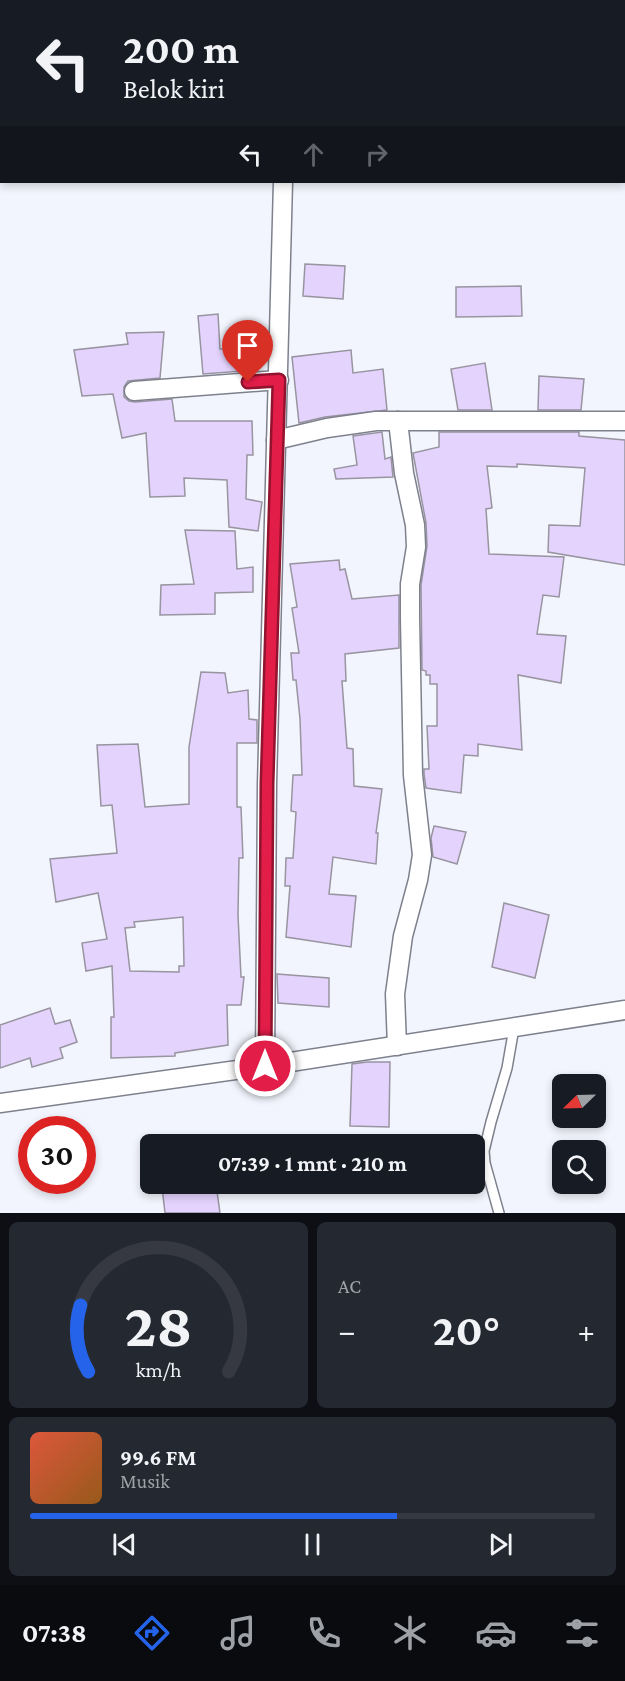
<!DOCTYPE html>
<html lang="id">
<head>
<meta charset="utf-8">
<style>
  body { margin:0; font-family:"Crimson Pro",serif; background:#242831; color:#f1f3f6; height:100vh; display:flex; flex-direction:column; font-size:22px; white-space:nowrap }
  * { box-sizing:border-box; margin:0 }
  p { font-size:20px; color:#9ea1a6 }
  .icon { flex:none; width:33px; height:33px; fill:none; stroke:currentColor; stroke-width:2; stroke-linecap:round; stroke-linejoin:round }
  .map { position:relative; height:1213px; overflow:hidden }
  .side { display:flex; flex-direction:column; gap:9px; padding:9px; background:#0d0f14; flex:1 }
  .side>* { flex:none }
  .hud { position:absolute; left:0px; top:0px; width:626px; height:183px; box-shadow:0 3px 9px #0003; background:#171b24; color:#f1f3f6; overflow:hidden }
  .needle { width:39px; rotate:247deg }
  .controls { position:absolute; left:552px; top:1074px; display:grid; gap:12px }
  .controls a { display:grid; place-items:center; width:54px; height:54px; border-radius:9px; background:#171b24; box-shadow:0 3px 9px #0003; font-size:30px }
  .speed { position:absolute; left:18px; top:1116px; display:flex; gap:12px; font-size:30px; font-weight:700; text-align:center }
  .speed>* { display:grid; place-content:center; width:78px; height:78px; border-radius:50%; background:#171b24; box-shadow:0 3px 9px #0003; line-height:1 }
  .speed .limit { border:9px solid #d22; background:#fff; color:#111 }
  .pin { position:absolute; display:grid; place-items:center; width:51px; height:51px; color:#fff; margin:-62px -26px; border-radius:50% 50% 50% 0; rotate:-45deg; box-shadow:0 0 6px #0007 }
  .pin .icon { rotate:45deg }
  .me { position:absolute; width:66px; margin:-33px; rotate:0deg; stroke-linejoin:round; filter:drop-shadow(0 0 4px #0008) }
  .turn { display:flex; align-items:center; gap:21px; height:126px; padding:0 24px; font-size:27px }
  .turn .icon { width:78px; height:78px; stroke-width:2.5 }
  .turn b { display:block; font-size:42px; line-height:51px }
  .lanes { display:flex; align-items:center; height:57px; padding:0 24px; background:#0003; justify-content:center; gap:30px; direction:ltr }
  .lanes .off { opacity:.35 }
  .big { font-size:45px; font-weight:700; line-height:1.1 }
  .side .tile { flex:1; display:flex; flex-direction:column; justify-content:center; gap:9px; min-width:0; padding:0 21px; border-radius:9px; background:#242831 }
  .side .dial { align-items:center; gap:0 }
  .dial svg { height:156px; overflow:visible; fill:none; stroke:#363941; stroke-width:7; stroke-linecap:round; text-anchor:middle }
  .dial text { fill:#f1f3f6; stroke:none }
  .song { display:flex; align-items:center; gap:18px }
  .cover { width:72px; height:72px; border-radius:9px; background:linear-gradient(135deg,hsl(10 70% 55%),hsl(30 70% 35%)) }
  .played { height:6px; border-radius:3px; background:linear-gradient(90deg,#2563eb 65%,#363941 65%) }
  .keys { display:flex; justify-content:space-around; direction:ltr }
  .heat { display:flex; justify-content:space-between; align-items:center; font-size:33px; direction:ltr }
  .side .tiles { flex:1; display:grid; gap:9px; grid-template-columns:1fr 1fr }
  .tile:last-child { grid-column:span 2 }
  .trip { position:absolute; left:140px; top:1134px; width:345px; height:60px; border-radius:9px; background:#171b24; box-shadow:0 3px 9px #0003; font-weight:700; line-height:60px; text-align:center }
  .dock { display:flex; height:96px; justify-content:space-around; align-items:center; background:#090b0e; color:#9ea1a6 }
  .dock .icon { width:42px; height:42px }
  .dock .active { color:#2563eb }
  .dock b { font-size:27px; color:#f1f3f6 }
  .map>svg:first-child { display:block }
  .building { fill:#e3d3fd; stroke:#9894a0; stroke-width:1.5; fill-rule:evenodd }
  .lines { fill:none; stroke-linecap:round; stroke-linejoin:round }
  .service-casing { stroke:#7e818d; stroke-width:12 }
  .minor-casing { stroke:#7e818d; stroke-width:21 }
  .service { stroke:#fff; stroke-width:9 }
  .minor { stroke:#fff; stroke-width:18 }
  .route-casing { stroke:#92132f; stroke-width:15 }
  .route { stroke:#e11d48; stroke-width:10 }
</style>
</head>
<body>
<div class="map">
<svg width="625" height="1213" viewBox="0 0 625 1213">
  <rect width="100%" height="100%" fill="#f3f5fe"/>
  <g class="building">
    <path d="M305,264L345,266L343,299L303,296Z"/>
    <path d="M521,286L522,316L456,317V287Z"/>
    <path d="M218,314L220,349L251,348L256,370L203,374L198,316Z"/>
    <path d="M164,332L160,378L128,381L124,387V397L129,401L135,402L172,399L175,421H252L253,455H247L246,499L262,502L258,531L229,527L227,480L184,478L185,496L150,497L146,433L122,438L113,394L82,396L74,350L128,344L126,333Z"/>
    <path d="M351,350L353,373L383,369L387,410L325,417L299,423L292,357Z"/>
    <path d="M485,363L492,410H458L451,369Z"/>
    <path d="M539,376L584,379L581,410H538Z"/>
    <path d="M382,432L385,459L391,457L393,477L336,479L334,469L357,465L353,436Z"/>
    <path d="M439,432H579V436L625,440V565L548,552L549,525L580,526L585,468L517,464V467L487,466L492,508L486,509L489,554L564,557L559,597L543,595L537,634L566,636L561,683L518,675L522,750L478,744V756L464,755L461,793L426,788L424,774V769H429L427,726H437V684H430V675H426V671L422,670L421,585L427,546L426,523L413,453L439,447Z"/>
    <path d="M185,530L235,531L237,569L253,567V592L215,593V614L160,615L161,585L194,584Z"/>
    <path d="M339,560L340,570L345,569L352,599L399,595V648L345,654L346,681H342L347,748L353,749L354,786L382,789L376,833H378L376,864L333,857L329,894L356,896L351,947L286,937L290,886H285L286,858H293L296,812L291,811L293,775H302L300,719L296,680H293L291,653H299L292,608L297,607L290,564Z"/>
    <path d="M201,672L225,673L228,693L248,690L249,719L257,720V743H237V807H241L243,858H239L238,915L241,977H244L241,1005H227L228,1045L175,1053V1056L111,1058V1017H114L112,966L86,971L82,943L107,939L98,893L56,902L50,859L117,853L112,805L101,806L97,745L138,744L145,807L189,804V747ZM183,917L184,966H179V972L130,971L125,928L135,927L134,922Z"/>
    <path d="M434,826L466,832L457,864L433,857L431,838Z"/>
    <path d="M504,903L549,915L535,978L492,967Z"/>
    <path d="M277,974L329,978V1007L278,1003Z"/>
    <path d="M50,1008L55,1024L70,1020L77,1042L60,1048L63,1058L32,1067L30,1058L0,1068V1025Z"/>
    <path d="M367,1062H390L389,1127L350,1126L352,1064Z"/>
    <path d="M188,1184H216L220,1213H165L162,1187Z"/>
  </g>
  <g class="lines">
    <g class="service-casing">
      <path id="service" d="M499,1213L485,1163L484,1151L491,1122L507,1068L514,1028"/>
    </g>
    <g class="minor-casing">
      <g id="minor">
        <path d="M289,2V0"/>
        <path d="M134,391L279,380"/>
        <path d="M276,440L327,428L376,421H625"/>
        <path d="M397,1046L395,994L403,936L418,880L422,855L413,775L410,618V584L416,547L415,525L404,473L398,421"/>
        <path d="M265,1066L267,784L283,182"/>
        <path d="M0,1103L265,1066L625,1010"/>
      </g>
    </g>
    <use href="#service" class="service"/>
    <use href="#minor" class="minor"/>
  </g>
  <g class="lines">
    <g class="route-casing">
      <path id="route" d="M248,382L279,380L267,784L265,1066"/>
    </g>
    <use href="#route" class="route"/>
  </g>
</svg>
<div class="controls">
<a><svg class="needle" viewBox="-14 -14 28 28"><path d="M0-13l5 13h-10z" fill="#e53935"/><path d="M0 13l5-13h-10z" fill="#9ea1a6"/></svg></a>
<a><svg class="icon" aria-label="search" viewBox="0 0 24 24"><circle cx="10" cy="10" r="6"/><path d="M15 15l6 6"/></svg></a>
</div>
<div class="speed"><div class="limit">30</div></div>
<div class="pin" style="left:248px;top:382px;background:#d93025"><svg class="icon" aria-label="arrive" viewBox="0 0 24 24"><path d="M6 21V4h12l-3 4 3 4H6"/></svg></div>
<svg class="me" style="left:265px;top:1066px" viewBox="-20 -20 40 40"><circle r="17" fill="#e11d48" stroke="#fff" stroke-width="3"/><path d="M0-11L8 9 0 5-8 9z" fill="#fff"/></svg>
<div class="trip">07:39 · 1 mnt · 210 m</div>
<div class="hud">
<div class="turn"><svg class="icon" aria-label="left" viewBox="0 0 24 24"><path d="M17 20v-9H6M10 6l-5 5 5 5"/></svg><div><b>200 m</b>Belok kiri</div></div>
<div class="lanes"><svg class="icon" aria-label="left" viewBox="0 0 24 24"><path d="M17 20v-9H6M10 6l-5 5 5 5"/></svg><svg class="icon off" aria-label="ahead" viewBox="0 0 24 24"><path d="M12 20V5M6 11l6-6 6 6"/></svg><svg class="icon off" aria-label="right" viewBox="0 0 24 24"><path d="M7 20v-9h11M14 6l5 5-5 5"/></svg></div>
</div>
</div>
<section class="side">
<div class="tiles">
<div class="tile dial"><svg viewBox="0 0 100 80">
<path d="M14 69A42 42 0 1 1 86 69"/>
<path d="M14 69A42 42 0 0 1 10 35" stroke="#2563eb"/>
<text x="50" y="56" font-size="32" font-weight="700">28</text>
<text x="50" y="72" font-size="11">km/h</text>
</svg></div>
<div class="tile"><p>AC</p>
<div class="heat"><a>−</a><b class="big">20°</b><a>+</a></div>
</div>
<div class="tile">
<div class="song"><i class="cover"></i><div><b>99.6 FM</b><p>Musik</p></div></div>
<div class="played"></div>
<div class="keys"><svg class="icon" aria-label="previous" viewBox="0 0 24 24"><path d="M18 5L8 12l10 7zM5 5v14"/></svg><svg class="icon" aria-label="pause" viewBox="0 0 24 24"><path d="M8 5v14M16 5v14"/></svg><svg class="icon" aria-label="next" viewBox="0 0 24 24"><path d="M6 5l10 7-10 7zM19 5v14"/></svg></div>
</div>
</div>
</section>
<nav class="dock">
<b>07:38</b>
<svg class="icon active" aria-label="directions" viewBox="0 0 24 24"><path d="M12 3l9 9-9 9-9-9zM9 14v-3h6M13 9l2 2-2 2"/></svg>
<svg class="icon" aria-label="music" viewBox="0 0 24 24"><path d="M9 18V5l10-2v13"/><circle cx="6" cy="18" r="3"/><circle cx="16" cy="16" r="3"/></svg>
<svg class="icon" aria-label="phone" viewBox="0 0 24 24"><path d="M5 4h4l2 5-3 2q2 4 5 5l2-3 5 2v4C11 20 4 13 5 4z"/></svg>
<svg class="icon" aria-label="climate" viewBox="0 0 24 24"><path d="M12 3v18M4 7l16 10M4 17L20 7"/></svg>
<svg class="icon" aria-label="car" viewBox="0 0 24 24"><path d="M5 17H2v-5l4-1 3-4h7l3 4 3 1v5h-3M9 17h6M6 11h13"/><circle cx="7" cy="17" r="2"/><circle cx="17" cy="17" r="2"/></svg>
<svg class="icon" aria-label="filters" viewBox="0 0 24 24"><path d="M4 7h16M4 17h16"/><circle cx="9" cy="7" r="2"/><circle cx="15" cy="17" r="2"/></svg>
</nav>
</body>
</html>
